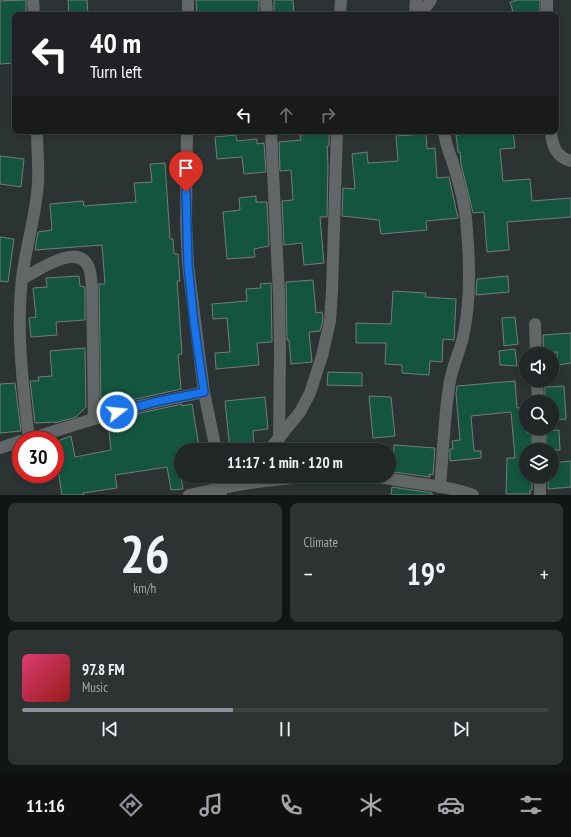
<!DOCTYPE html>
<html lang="en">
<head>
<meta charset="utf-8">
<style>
  body { margin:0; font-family:"PT Sans Narrow",sans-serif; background:#2d3332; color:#f1f3f6; height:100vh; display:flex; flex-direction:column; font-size:15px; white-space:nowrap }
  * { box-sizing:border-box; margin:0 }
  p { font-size:13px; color:#a2a5a7 }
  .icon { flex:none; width:22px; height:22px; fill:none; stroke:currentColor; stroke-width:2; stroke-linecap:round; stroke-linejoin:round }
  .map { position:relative; height:495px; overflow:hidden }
  .side { display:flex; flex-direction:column; gap:8px; padding:8px; background:#121515; flex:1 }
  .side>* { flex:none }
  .guide { position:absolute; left:12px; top:12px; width:547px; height:122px; border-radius:8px; box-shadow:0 2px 6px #0003,0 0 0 1px #3e4443; background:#202124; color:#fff; overflow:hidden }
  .buttons { position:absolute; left:519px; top:347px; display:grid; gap:8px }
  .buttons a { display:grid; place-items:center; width:40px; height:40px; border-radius:50%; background:#212726; box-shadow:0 2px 6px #0003,0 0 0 1px #3e4443; font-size:20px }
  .speed { position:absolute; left:12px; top:431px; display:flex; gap:8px; font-size:20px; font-weight:700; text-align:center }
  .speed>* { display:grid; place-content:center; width:52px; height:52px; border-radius:50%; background:#212726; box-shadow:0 2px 6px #0003,0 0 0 1px #3e4443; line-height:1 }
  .speed .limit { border:6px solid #d22; background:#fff; color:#111 }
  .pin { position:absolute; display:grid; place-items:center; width:34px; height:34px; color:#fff; margin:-41px -17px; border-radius:50% 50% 50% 0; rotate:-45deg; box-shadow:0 0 4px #0007 }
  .pin .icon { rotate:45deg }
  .me { position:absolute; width:44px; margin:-22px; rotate:74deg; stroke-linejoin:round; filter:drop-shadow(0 0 3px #0008) }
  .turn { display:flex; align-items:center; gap:14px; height:84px; padding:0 12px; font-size:18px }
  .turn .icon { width:52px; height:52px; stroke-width:2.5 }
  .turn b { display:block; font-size:28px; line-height:34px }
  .lanes { display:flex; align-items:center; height:38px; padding:0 12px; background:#0003; justify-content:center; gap:20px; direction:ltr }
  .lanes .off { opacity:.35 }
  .big { font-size:30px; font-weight:700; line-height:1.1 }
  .side .widget { flex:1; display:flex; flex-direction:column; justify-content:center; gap:6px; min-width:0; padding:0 14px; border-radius:8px; background:#2d3332 }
  .side .dial { align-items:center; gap:0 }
  .dial b { font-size:52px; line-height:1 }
  .song { display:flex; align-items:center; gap:12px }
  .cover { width:48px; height:48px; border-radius:6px; background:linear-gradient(135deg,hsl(340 70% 55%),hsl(0 70% 35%)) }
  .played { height:4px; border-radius:2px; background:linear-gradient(90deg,#8c9099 40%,#3e4443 40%) }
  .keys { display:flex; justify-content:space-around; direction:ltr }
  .heat { display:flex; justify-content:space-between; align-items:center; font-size:22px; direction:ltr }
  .side .tiles { flex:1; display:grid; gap:8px; grid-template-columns:1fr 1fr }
  .widget:last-child { grid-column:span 2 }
  .trip { position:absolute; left:174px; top:443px; width:222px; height:40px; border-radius:20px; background:#212726; box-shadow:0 2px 6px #0003,0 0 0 1px #3e4443; font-weight:700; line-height:40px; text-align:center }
  .menu { display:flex; height:64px; justify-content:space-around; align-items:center; background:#0d100f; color:#a2a5a7 }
  .menu .icon { width:28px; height:28px }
  .menu .current { color:#8c9099 }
  .menu b { font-size:18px; color:#f1f3f6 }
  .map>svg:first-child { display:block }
  .building { fill:#145540; stroke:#747c78 }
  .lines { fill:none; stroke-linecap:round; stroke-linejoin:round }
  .minor { stroke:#636667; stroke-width:12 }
  .route-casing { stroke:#114b97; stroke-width:10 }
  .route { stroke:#1a73e8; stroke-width:7 }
</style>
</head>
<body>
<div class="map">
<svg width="571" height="495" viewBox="0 0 571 495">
  <rect width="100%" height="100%" fill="#2c3433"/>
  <g class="building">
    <path d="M26,0V15H15L14,63L0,64V1Z"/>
    <path d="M68,0H87L88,15H69Z"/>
    <path d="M196,0H259V15H197Z"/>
    <path d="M274,0H293L294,15H274Z"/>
    <path d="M517,0H540V15H514L510,2Z"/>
    <path d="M499,131H513L515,148L500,149L503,181L530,179L532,201L571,198V217L507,222L509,250L487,252L484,212L473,213L461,164L460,152H458L456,135Z"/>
    <path d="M329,133V146H327L328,165L327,217H320L324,263L304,265L302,243L284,245L282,201L293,200L291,170L280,171L279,142L301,140L300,135Z"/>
    <path d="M426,134L427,149L435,148L437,178L449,177L458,218L426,221L427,230L381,234L379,220L342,216L343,188L355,189L352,154L367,152L368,163L398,161L396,136Z"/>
    <path d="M236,135L237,141L257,139V144L264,143L266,172L244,174L242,157L217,159L215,137Z"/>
    <path d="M0,156L24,159L21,187L0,184Z"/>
    <path d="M165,163L170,239H173L174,254H178L180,281H177L182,354L178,355L181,389L127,401L105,408V403L101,404L99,284H105L102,245L35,250L38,232L52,230L50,204L83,201L84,206L136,202L134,183L152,182L150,164Z"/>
    <path d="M256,196V202H267L269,246L254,249L255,257L227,259L223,212L240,210L239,198Z"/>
    <path d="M0,237L14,239L8,282L0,281Z"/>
    <path d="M79,276L80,286L85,287V320L56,322L57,335L31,337L29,318L36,317L33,288L47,287L46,278Z"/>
    <path d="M508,276L509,292L476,295L477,279Z"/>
    <path d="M313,280L316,313L322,312L323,320L320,331L309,332L312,362L291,364L289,340H287L286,282Z"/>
    <path d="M271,283L272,342L257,343L259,365L216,369L215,353L230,352L227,318L213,319L212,304L247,301L246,289L261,288L260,284Z"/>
    <path d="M393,291L426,293L425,297L456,299L454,340L443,339L442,362L430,361L429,375L402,373V365L385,364L386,343H356V323L391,324Z"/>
    <path d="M515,317L518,344L504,346L502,318Z"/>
    <path d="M571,333V363L558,365L557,352L544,353L543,335Z"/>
    <path d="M85,348L86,407L76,417L55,423V422L35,423L30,381H39L38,377L52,376L50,351Z"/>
    <path d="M515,349L517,366L500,365L499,351Z"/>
    <path d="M328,372L362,373V386L327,385Z"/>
    <path d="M515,381L517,408L526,407V428L527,433L532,432V450H526V476H532V490H530V494H506L507,458H515L511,412L471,416L474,451H481V458L450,461V449H453L452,441L460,440L456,394L457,386Z"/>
    <path d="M15,383L21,431L0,433V384Z"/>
    <path d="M564,386L566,419L552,420V402H545V387Z"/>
    <path d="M369,396L391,397L395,436L373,438Z"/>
    <path d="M265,397L268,429L253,431L254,450H230L225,401Z"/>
    <path d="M182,404V406L192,404L199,447L177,451L183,489L171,490L167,467L115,475L117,488L83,493L84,495H62L55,451V442L71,436L75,457L111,450L108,422L131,415Z"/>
    <path d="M559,430L560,450H546V431Z"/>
    <path d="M394,445L435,448L433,475L429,474L430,477L393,472Z"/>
    <path d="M571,461V487L548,489V476H552V463Z"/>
    <path d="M392,487L432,493V495H391Z"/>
  </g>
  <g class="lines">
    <g class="minor">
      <path d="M33,0L34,15"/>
      <path d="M266,0L267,15"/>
      <path d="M547,0V15"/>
      <path d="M188,15V0"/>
      <path d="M340,15L341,0"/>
      <path d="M415,15L416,0"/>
      <path d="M420,15L431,0"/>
      <path d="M187,131L186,222L188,265L204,392L216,450"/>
      <path d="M271,131L279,294L280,352L279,439"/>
      <path d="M551,131C552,146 556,157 571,161"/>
      <path d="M22,279C37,271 79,241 89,268C91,273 91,280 92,286L94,419"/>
      <path d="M535,324L536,354"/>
      <path d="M537,380L538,402"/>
      <path d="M539,428V450"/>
      <path d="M29,439C23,386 16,332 22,278C26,246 36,215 38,183C39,166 37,148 37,131"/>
      <path d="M26,440L129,408L204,392"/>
      <path d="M0,448L21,441"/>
      <path d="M269,450L300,412L310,393L322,356L330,321L332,290L337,131"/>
      <path d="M220,476L221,495"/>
      <path d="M540,476V495"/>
      <path d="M440,487C443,453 444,420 449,387C451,369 459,354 463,337C471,302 470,266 467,231C466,207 459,183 452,160C448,150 445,141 444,131"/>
      <path d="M189,495C247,481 314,473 374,477C388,478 402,481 416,483C435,486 455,488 473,495"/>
    </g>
  </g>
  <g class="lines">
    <g class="route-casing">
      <path id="route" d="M117,412L159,401L204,392L194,323L188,265L186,192"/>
    </g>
    <use href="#route" class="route"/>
  </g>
</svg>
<div class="buttons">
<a><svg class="icon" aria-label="sound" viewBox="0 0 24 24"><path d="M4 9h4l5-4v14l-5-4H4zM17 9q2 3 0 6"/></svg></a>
<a><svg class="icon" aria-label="search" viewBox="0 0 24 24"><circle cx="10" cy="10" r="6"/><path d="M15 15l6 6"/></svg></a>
<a><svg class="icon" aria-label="layers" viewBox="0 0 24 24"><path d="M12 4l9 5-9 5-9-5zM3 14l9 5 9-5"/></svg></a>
</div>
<div class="speed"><div class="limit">30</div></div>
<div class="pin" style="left:186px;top:192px;background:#d93025"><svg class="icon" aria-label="arrive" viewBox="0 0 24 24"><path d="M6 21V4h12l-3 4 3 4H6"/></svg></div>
<svg class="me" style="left:117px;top:412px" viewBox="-20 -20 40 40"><circle r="17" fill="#1a73e8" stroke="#fff" stroke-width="3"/><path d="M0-11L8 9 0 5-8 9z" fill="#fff"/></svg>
<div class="trip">11:17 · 1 min · 120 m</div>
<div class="guide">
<div class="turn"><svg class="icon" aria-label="left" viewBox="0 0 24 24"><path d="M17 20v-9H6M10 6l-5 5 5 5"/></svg><div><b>40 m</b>Turn left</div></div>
<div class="lanes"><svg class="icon" aria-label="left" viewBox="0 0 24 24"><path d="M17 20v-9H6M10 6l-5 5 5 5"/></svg><svg class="icon off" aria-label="ahead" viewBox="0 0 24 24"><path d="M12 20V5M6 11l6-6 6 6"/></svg><svg class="icon off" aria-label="right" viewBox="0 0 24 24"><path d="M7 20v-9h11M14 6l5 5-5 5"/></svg></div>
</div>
</div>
<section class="side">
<div class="tiles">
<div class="widget dial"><b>26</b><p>km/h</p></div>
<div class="widget"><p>Climate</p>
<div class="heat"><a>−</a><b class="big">19°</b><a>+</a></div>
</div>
<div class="widget">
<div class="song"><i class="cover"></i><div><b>97.8 FM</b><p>Music</p></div></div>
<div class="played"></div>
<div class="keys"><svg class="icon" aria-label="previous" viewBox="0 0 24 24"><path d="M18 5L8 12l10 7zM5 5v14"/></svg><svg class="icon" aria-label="pause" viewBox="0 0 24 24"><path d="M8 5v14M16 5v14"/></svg><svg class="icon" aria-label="next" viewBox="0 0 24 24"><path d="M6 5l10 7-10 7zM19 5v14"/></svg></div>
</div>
</div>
</section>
<nav class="menu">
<b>11:16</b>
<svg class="icon current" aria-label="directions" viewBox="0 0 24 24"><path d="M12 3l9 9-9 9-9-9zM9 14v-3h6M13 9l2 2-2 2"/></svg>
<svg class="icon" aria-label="music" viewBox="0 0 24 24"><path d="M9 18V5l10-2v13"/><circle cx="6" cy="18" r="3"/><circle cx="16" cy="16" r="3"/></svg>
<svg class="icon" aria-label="phone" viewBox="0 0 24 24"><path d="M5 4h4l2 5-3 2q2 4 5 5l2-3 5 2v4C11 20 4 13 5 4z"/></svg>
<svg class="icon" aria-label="climate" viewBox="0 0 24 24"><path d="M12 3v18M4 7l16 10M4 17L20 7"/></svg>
<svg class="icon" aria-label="car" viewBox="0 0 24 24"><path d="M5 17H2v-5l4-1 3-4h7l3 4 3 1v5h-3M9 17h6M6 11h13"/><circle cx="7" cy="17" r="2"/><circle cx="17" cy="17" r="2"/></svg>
<svg class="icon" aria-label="filters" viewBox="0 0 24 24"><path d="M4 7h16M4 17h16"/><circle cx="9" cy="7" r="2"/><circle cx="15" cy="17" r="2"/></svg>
</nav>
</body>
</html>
